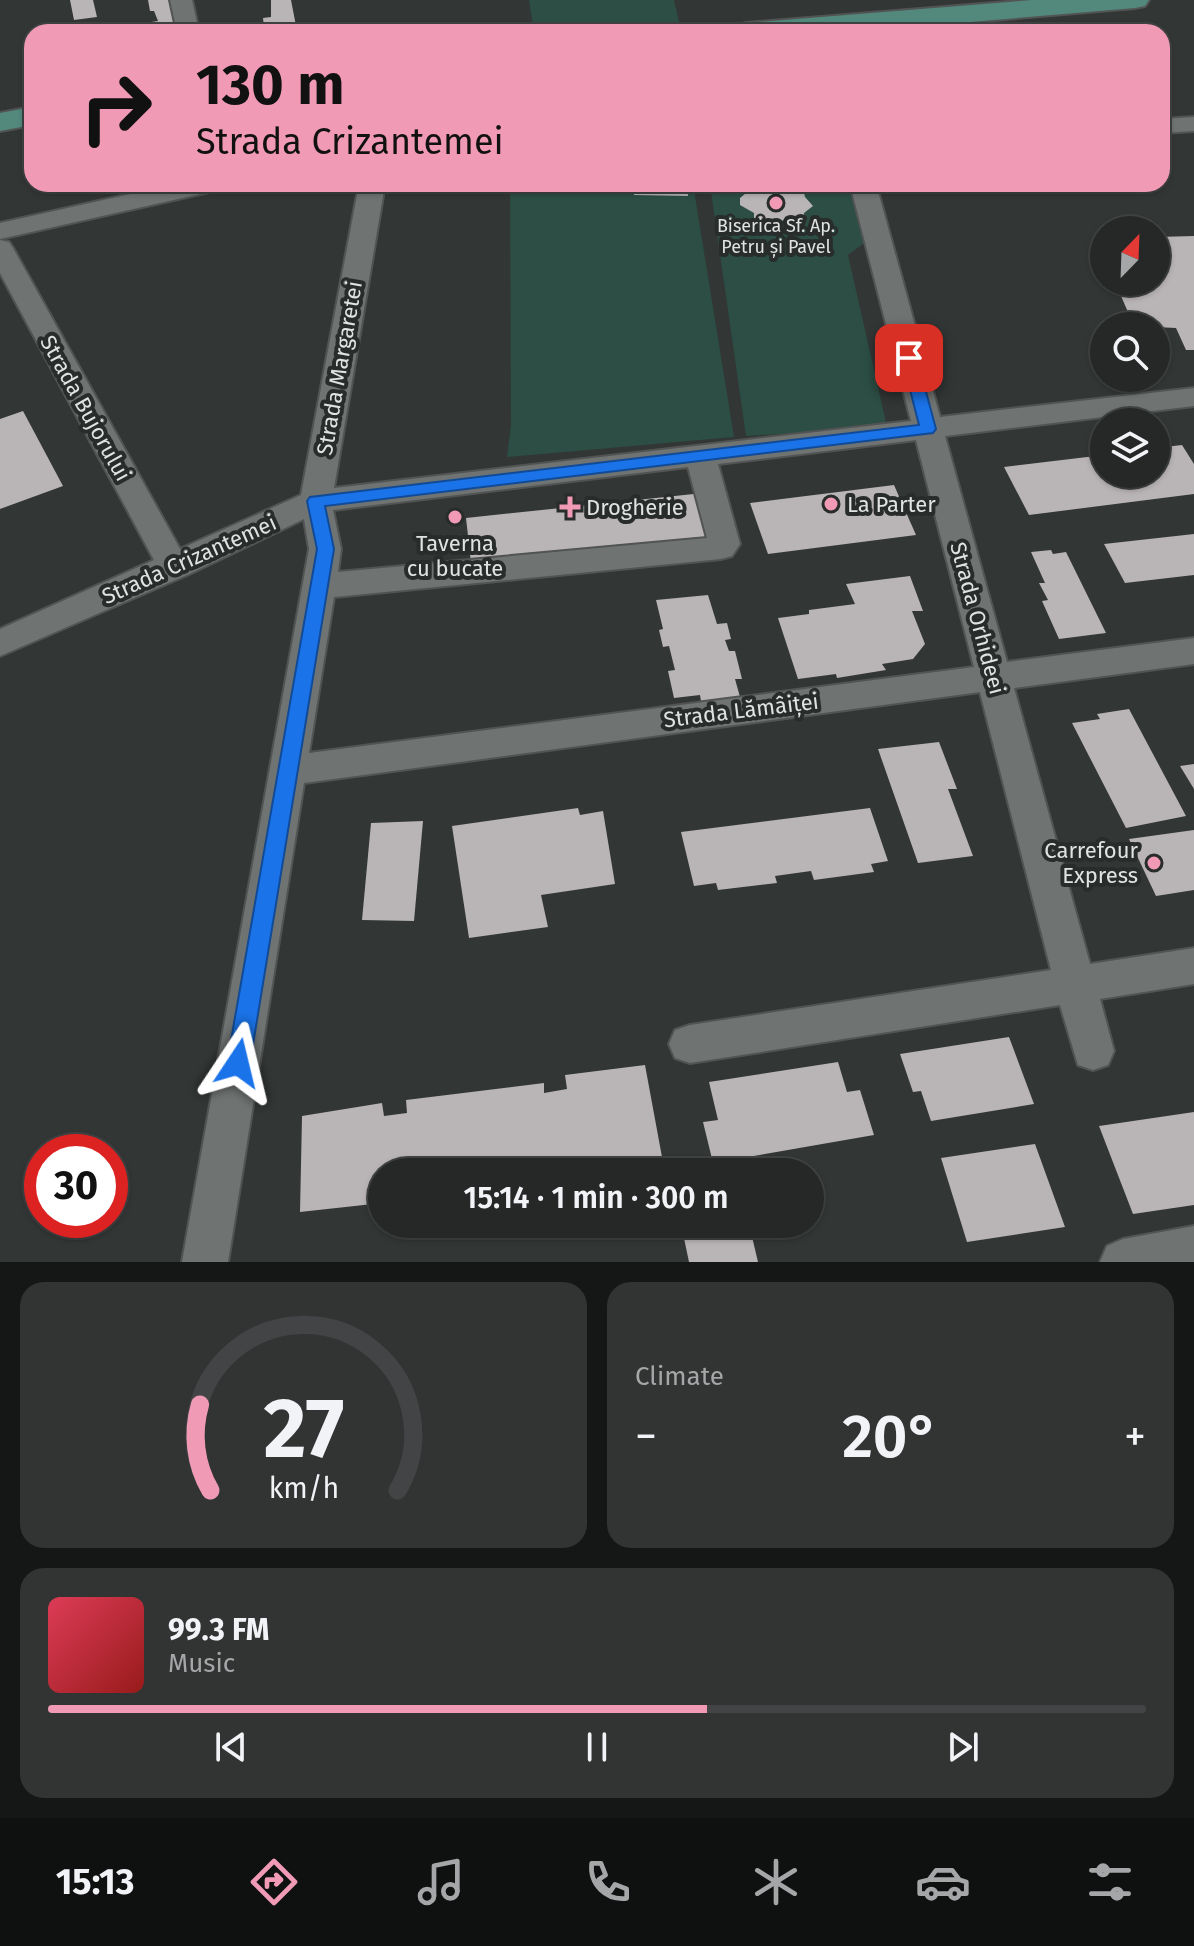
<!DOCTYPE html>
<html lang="en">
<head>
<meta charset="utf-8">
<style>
  body { margin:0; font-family:"Fira Sans",sans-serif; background:#323434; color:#f1f3f6; height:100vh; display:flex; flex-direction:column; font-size:30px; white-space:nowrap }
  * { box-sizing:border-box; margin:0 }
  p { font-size:26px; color:#a4a6a8 }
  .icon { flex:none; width:44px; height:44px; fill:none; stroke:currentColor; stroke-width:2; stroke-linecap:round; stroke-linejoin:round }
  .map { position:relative; height:1262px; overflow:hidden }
  .panel { display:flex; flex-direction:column; gap:20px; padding:20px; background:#151616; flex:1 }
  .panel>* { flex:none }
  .guide { position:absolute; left:24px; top:24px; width:1146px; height:168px; border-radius:24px; box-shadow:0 2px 6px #0004,0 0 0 2px #424445; background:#f09ab6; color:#111; overflow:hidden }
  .needle { width:52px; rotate:23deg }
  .buttons { position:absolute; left:1090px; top:216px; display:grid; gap:16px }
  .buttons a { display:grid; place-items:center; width:80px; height:80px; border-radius:50%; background:#262828; box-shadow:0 2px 6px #0004,0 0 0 2px #424445; font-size:40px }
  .speed { position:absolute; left:24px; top:1134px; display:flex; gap:16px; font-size:40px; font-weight:700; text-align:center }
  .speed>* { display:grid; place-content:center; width:104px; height:104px; border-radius:50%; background:#262828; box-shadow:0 2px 6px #0004,0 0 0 2px #424445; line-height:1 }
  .speed .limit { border:12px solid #d22; background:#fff; color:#111 }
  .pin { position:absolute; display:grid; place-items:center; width:68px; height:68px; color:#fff; margin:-34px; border-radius:16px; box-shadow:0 4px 12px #0006 }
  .me { position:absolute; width:88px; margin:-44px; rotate:10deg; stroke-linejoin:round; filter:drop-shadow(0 0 6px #0008) }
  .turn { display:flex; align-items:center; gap:28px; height:168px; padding:0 40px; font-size:36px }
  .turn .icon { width:104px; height:104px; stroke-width:2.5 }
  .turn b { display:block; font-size:56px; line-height:68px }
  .big { font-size:60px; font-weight:600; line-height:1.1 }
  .panel .widget { flex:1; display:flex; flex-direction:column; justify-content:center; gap:12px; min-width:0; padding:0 28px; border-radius:24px; background:#323434 }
  .panel .dial { align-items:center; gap:0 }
  .dial svg { height:208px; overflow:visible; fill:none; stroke:#424445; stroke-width:7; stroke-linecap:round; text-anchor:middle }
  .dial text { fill:#f1f3f6; stroke:none }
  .song { display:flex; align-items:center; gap:24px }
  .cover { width:96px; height:96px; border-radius:12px; background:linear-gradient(135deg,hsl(350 70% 55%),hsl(0 70% 35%)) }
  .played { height:8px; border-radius:4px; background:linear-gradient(90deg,#f09ab6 60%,#424445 60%) }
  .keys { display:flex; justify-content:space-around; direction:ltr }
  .heat { display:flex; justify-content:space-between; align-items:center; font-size:44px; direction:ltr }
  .panel .tiles { flex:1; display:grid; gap:20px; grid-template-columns:1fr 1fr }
  .widget:last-child { grid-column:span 2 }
  .trip { position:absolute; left:368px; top:1158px; width:456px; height:80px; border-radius:40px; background:#262828; box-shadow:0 2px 6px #0004,0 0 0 2px #424445; font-weight:600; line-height:80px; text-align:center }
  .tab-bar { display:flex; height:128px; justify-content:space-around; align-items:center; background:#0f1010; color:#a4a6a8 }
  .tab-bar .icon { width:56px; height:56px }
  .tab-bar .active { color:#f09ab6 }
  .tab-bar b { font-size:36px; color:#f1f3f6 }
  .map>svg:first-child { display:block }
  .green { fill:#2c4e45 }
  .building { fill:#b9b4b5 }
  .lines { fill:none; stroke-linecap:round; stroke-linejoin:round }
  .minor-casing { stroke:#515453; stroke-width:4 }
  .major-casing { stroke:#515453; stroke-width:4 }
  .minor { fill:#6f7372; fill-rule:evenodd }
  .major { fill:#53897d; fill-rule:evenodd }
  .route { fill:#1a73e8; stroke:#114b97; stroke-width:2 }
  .poi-dot { fill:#f09ab6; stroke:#282c2b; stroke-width:3 }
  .labels { text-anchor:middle; stroke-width:8; stroke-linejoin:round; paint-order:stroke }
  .far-poi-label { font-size:18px; fill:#e0e3e2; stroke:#282c2b }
  .street-label { font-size:22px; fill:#e0e3e2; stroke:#282c2b }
  .poi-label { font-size:22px; fill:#e0e3e2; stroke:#282c2b; text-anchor:start }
</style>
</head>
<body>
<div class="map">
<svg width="1194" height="1262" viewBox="0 0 1194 1262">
  <rect width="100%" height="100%" fill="#323635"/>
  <g class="green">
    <path d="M529,0H674L679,22L591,32H534Z"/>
    <path d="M510,184H693L734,437L507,457L511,426Z"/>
    <path d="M710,184H848L864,243L848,255L887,427L746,436Z"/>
  </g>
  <g class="building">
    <path d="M70,0H93L97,17L74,20Z"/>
    <path d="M148,0H173L180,32H126L124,26L158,21L154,11H150Z"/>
    <path d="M271,0H291L297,31L272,32L271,26L264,27L263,18L271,17Z"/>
    <path d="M633,184H687L688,196L634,195Z"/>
    <path d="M745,184H802L805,197L813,206L804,213L805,221L754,220V213L740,205V198L746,193Z"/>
    <path d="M1194,236V350H1186L1176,328L1134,326L1115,282H1156V237Z"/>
    <path d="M23,411L63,486L0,509V419Z"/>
    <path d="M1182,445L1194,464V494L1029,515L1004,467L1104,455V474H1156V448Z"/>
    <path d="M894,485L916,535L768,554L750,503Z"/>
    <path d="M703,493L717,541L471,563L466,518Z"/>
    <path d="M1194,534V575L1125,583L1104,544Z"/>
    <path d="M1051,550L1053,554L1066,552L1106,633L1059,639L1042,601L1048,600L1039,583H1045L1031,552Z"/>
    <path d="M910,576L923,611H912L925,644L913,659L882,664L886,670L837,678L836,674L798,679L778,618L809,614V610L855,604L846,584Z"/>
    <path d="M708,595L717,624L727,623L731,639L725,640L729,651H735L742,679H735L740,697L701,701L700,695L674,698L668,671L675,670L669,646L663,647L659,630L663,629L656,600Z"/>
    <path d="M1129,709L1186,816L1126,828L1072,723L1100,719L1097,714Z"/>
    <path d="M939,742L957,789H948L973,856L918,863L878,749Z"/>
    <path d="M1194,764V789L1180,766Z"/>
    <path d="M578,808L580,815L603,811L615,884L541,895L548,927L469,938L452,826Z"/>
    <path d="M870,808L888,861L871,864L874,872L814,880L811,871L775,876L777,883L718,890L716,883L694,886L681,832Z"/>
    <path d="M423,821L414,921L362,920L371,823Z"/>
    <path d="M1194,830V890L1156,896L1129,839Z"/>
    <path d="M1009,1037L1034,1104L931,1121L921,1091L913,1092L900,1054Z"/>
    <path d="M838,1062L847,1092L860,1090L874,1135L713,1163L703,1122L718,1120L709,1082Z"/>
    <path d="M645,1065L662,1157L576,1172H382V1203L300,1212L302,1116L382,1103L384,1116L407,1113L406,1100L544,1083V1093L567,1089L565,1075Z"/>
    <path d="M1194,1112V1205L1133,1214L1099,1126Z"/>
    <path d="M1035,1144L1065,1227L967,1242L941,1158Z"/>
    <path d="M681,1224H749L758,1262H689Z"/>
  </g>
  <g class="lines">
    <g class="minor-casing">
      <g id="minor">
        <path d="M170,0H192L199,32H177Z"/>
        <path d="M1194,117V131L1162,133V119Z"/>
        <path d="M175,184H222L218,189L209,192L0,239V223Z"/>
        <path d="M359,184H385L334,488L911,421L850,184H876L940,417L1194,388V406L945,436L1007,662L1194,638V664L1014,688L1090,964L1194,948V984L1100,999L1114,1051L1108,1065L1093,1070L1078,1065L1060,1005L690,1063L675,1058L669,1044L675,1030L690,1025L1051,970L980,692L304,783L228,1262H182L309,549L304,519L187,575L0,656V629L154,560L0,273V240L9,242L13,248L180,549L301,495ZM916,440L974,667L309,753L334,597L721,559L732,556L740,544L718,464ZM688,467L707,538L338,572L341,549L333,510Z"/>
        <path d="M1194,1226V1262H1100L1107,1246L1123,1239Z"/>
      </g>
    </g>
    <g class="major-casing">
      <g id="major">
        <path d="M1032,0H1149L1145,6L1135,8L851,32H732L736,26L746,23Z"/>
        <path d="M32,107V125L0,131V113Z"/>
      </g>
    </g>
    <use href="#minor" class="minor"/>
    <use href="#major" class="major"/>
  </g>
  <path class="route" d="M909,354L917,358L936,429L933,433L325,506L334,549L250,1063L246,1071L238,1074L230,1071L227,1063L317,549L307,501L310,497L919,425L902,358Z"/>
  <g class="poi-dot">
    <circle cx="776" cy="203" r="8"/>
    <circle cx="831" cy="504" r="8"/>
    <path d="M566 495h8v8h8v8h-8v8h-8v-8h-8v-8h8z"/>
    <circle cx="455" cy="517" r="8"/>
    <circle cx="1154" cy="863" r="8"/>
  </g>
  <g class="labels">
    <g class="far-poi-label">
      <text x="776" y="232">Biserica Sf. Ap.<tspan x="776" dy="21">Petru și Pavel</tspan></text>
    </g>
    <g class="street-label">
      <text transform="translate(339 368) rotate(-80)" y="8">Strada Margaretei</text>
      <text transform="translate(86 408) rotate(61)" y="8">Strada Bujorului</text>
      <text transform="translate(189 559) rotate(-24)" y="8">Strada Crizantemei</text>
      <text transform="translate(978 618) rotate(75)" y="8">Strada Orhideei</text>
      <text transform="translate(741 710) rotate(-7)" y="8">Strada Lămâiței</text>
    </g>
    <g class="poi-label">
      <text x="847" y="512">La Parter</text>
      <text x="586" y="515">Drogherie</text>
      <text x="455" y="551" text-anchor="middle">Taverna<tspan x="455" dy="25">cu bucate</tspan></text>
      <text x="1138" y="858" text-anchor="end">Carrefour<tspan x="1138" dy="25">Express</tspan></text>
    </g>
  </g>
</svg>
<div class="buttons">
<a><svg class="needle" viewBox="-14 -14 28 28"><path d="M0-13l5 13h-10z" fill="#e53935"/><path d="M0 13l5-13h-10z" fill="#a4a6a8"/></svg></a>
<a><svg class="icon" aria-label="search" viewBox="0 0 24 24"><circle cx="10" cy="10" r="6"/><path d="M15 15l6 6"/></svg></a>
<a><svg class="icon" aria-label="layers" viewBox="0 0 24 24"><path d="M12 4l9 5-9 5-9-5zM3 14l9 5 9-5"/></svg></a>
</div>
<div class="speed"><div class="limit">30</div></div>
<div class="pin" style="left:909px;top:358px;background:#d93025"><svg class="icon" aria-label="arrive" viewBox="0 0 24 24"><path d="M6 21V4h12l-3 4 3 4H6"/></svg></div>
<svg class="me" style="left:238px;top:1063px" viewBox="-20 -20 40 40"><path d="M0-17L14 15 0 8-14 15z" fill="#1a73e8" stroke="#fff" stroke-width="4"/></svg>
<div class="trip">15:14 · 1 min · 300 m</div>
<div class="guide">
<div class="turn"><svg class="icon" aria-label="right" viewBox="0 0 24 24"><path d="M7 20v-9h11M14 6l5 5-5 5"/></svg><div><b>130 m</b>Strada Crizantemei</div></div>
</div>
</div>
<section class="panel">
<div class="tiles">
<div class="widget dial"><svg viewBox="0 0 100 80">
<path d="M14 69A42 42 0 1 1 86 69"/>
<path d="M14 69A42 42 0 0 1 10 36" stroke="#f09ab6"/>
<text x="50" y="56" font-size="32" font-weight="700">27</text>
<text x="50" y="72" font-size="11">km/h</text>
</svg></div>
<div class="widget"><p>Climate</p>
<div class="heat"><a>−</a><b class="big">20°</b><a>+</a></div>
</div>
<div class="widget">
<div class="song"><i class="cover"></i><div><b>99.3 FM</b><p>Music</p></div></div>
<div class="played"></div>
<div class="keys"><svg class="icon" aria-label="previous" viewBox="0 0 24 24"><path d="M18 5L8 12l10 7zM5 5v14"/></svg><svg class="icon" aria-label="pause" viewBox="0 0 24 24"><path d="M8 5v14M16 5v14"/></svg><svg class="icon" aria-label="next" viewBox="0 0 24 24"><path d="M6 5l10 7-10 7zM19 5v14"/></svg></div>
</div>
</div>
</section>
<nav class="tab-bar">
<b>15:13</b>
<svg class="icon active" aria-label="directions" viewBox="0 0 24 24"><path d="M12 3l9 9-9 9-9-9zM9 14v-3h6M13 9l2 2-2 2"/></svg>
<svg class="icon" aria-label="music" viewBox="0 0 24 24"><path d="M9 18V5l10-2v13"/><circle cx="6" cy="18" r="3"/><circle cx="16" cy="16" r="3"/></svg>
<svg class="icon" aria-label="phone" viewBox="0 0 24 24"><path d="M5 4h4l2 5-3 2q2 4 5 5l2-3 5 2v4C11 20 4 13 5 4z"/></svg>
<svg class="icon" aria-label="climate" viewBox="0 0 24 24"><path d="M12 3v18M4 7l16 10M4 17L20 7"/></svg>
<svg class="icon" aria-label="car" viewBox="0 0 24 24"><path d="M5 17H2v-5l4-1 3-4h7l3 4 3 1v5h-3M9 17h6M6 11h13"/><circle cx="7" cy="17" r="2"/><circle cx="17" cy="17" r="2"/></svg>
<svg class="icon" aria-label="filters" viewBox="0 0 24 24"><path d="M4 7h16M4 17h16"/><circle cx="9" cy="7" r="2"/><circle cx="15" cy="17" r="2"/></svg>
</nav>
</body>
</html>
